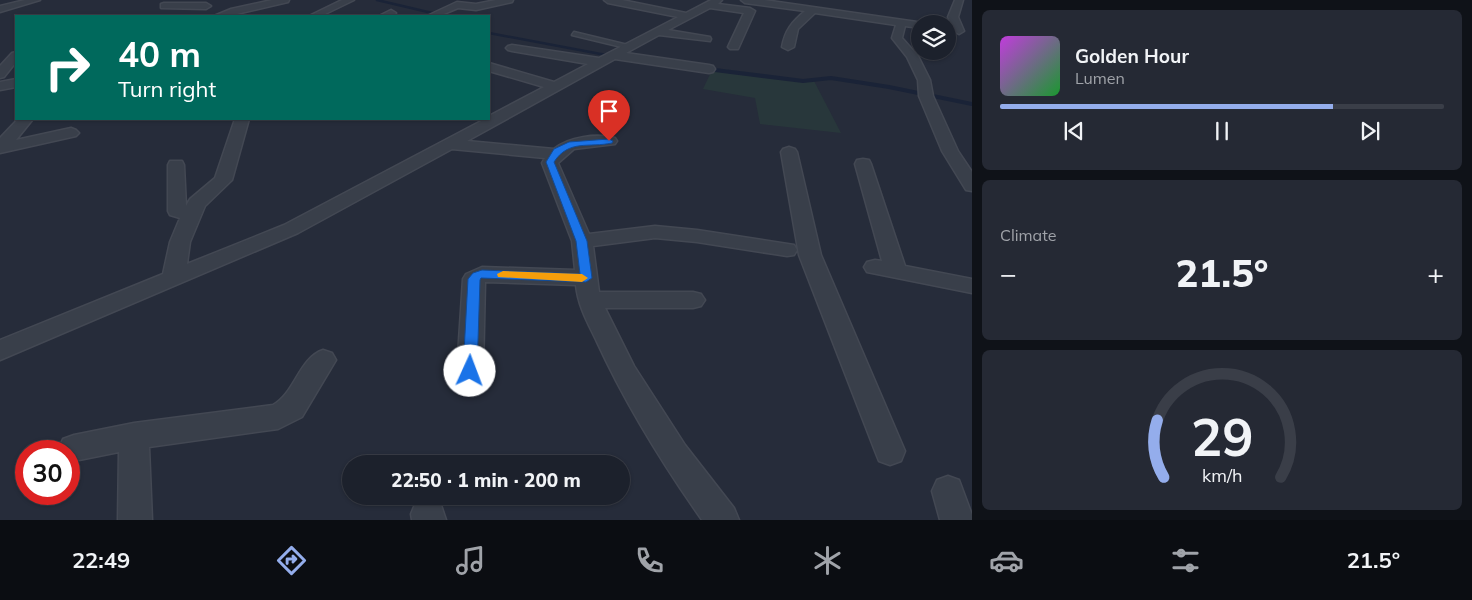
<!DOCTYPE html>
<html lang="en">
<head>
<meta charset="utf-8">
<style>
  body { margin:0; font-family:Mulish,sans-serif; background:#252934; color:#f1f3f6; height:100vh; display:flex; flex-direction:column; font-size:19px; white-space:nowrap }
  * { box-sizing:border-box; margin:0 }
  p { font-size:16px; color:#a0a3a9 }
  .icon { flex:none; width:28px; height:28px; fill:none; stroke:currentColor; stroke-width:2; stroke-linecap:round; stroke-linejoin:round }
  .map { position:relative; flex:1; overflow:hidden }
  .sheet { display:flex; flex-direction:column; gap:10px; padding:10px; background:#0f1218; width:500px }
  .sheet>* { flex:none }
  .hud { position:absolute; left:15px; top:15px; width:475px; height:105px; border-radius:0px; box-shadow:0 1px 4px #0004,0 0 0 1px #3a3e48; background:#00695c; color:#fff; overflow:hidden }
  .tools { position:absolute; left:911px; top:15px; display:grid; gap:10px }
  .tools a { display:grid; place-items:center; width:45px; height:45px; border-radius:50%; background:#1c212c; box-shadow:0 1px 4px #0004,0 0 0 1px #3a3e48; font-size:25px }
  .speed { position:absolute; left:15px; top:440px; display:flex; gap:10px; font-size:25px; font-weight:700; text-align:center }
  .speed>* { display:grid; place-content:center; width:65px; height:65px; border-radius:50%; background:#1c212c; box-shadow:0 1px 4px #0004,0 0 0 1px #3a3e48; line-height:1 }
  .speed .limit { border:8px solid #d22; background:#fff; color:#111 }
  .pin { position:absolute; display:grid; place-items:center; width:42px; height:42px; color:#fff; margin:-51px -21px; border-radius:50% 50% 50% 0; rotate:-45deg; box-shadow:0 0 5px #0007 }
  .pin .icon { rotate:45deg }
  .me { position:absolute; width:55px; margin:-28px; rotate:2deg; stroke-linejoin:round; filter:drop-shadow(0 0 4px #0008) }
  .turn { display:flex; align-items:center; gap:18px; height:105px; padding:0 20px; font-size:22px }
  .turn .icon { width:65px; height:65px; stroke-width:2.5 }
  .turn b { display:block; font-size:35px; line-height:42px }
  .big { font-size:38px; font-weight:800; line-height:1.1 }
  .sheet .tile { flex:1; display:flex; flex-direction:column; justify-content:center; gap:8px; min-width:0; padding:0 18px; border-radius:8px; background:#252934 }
  .sheet .dial { align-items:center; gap:0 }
  .dial svg { height:130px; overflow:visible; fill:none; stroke:#3a3e48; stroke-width:7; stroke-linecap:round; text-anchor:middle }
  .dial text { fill:#f1f3f6; stroke:none }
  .song { display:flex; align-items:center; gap:15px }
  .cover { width:60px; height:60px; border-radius:8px; background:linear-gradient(135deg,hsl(290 70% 55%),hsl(130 70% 35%)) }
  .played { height:5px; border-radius:2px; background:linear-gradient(90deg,#94adec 75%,#3a3e48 75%) }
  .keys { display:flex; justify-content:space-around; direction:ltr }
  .heat { display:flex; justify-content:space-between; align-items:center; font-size:28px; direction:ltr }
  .trip { position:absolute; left:342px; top:455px; width:288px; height:50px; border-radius:25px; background:#1c212c; box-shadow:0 1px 4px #0004,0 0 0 1px #3a3e48; font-weight:800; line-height:50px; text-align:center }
  .tab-bar { display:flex; height:80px; justify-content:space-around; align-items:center; background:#0b0d12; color:#a0a3a9 }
  .tab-bar .icon { width:35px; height:35px }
  .tab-bar .current { color:#94adec }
  .tab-bar b { font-size:22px; color:#f1f3f6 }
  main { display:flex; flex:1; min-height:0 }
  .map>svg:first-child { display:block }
  .green { fill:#28373b }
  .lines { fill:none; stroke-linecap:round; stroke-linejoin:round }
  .stream-far1 { stroke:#1a2337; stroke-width:2.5 }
  .stream { stroke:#1a2337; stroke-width:4 }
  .lane-casing { stroke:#434853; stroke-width:3 }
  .street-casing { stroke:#434853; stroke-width:3 }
  .lane { fill:#393f4a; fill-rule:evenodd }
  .street { fill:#393f4a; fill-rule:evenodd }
  .route { fill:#1a73e8; stroke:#114b97 }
  .slow { fill:#f59e0b }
</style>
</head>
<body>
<main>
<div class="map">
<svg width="972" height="520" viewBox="0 0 972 520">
  <rect width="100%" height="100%" fill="#262c3a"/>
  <path class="green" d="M713,68L814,81L841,133L760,124L755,98L703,89Z"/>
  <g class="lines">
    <g class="stream-far1">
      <path d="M377,0L445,16"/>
      <path d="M489,33L606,55"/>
    </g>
    <path class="stream" d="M707,69L803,81L831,78L889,87L972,104"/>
    <g class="lane-casing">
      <path id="lane" d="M574,32L632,46L633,47L630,49L572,35Z"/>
    </g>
    <g class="street-casing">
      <g id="street">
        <path d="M25,0H40L0,12V6Z"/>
        <path d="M272,0H289L288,2L228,16H214L231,9Z"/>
        <path d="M342,0H354L321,16H309Z"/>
        <path d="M496,0H513L512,2L476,10L458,8L439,16H427L457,2L476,4Z"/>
        <path d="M604,0H622L686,13L711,0H722L718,4L750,8L755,11L738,49H730L728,47L744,13L710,8L668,30L710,37L711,39L710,41L659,35L626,53L709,65L713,66L715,69L713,72L709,73L615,59L467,141L554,149C568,137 597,133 615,138L617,141L615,144L574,149L558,163L589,234L655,226L697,230L794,245L797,250L794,255L787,256L697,242L655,238L593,246L599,292H693L701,294L705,300L701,306L693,308H605L634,366L685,445L734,508L739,520H702C662,463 626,405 597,342C588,323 578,306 576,285L485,282L483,371L479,378L470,381L461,378L457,371L463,279L466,274L482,267L575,270L572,241L542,163L545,158L452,149L298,233L0,360V340L163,274L170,242L180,218L170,215L168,211V165L170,161H182L184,165L186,206L190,199L215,178L235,119H249L232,180L205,206L190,242L187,264L284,225L485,119H489V116L544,87L489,71V63L554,82L588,64L512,51L508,50L506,48L508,46L512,45L599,58L678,17L608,3Z"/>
        <path d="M741,0H764L924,23L920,24V28L905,26L902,38L918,56L930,80L933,96L958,151L972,172V191L966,190L942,151L919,96L918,80L907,57L892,38L896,25L815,13L798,29L794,47L788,50L782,47C785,30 792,22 805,11L745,3Z"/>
        <path d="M955,0H963L958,17L964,31L959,34L954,31L948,17Z"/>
        <path d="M164,3H206L211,6L206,9L161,8V4Z"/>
        <path d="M391,10L396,13L394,15L379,16Z"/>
        <path d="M16,52V62L4,77L0,78V66L12,53Z"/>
        <path d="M16,79V87L0,90V82Z"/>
        <path d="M18,119H33L16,140L71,128L76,130L79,133L76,136L0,153V138Z"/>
        <path d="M789,147L795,149L797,152L821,255L905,451L901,461L890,465L879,461L875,451L799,255L781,152L783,149Z"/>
        <path d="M863,159L869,160L871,164L905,266L972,279V293L867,272L864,267L867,262L875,260L882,261L855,164L857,160Z"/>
        <path d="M323,350L332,353L336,360L302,417L278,429L149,447L152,520H118L119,452L74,461L69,459V451H60L59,448L63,439L74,435L134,423L273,405C295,393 299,358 323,350Z"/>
        <path d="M948,476L959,480L972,515V520H940L932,491L937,480Z"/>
        <path d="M428,498L440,502L446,520H412L411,514L416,502Z"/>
      </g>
    </g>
    <use href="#lane" class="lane"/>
    <use href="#street" class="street"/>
  </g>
  <path class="route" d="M609,139L613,141L612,143C589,148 569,139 554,162L587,241L592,278L586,282L481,278L480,280L477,371L475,375L470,377L465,375L463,371L468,279L473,273L482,270L580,274L576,241L546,162L554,149L569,142Z"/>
  <path class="slow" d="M503,271L582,274L588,278L582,282L498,277L497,274Z"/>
</svg>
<div class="tools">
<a><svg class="icon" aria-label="layers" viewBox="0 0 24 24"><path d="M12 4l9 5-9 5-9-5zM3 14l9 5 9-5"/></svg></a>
</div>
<div class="speed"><div class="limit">30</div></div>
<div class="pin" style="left:609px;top:141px;background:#d93025"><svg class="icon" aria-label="arrive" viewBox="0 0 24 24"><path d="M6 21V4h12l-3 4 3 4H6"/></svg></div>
<svg class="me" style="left:470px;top:371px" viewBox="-20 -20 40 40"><circle r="19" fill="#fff"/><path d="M0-13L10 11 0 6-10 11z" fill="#1a73e8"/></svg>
<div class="trip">22:50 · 1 min · 200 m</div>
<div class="hud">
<div class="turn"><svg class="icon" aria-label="right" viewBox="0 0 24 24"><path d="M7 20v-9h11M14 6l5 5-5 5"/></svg><div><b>40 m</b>Turn right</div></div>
</div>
</div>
<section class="sheet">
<div class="tile">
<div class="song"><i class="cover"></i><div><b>Golden Hour</b><p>Lumen</p></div></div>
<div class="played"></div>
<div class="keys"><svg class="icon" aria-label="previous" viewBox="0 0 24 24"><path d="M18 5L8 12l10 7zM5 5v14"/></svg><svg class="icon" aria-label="pause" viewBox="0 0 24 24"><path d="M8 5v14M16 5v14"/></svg><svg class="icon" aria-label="next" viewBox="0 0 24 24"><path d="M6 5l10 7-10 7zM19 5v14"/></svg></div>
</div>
<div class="tile"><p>Climate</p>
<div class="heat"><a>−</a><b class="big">21.5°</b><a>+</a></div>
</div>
<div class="tile dial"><svg viewBox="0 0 100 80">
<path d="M14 69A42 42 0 1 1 86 69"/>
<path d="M14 69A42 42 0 0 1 10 34" stroke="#94adec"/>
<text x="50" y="56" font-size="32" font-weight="700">29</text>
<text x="50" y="72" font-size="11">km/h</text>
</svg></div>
</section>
</main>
<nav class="tab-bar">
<b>22:49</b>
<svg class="icon current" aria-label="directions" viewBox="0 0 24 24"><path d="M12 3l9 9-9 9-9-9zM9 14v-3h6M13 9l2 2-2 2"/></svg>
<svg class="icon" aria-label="music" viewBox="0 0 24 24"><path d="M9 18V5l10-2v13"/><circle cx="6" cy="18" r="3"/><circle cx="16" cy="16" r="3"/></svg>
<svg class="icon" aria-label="phone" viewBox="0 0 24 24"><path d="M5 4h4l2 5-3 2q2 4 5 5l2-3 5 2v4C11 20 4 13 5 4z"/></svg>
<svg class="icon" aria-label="climate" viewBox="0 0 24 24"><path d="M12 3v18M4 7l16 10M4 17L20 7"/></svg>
<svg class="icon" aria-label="car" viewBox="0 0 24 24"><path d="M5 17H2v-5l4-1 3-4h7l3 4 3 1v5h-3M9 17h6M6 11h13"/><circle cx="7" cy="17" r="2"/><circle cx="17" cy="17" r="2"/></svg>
<svg class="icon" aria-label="filters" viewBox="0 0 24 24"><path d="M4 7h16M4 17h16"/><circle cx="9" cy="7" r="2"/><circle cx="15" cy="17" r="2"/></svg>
<b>21.5°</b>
</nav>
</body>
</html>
